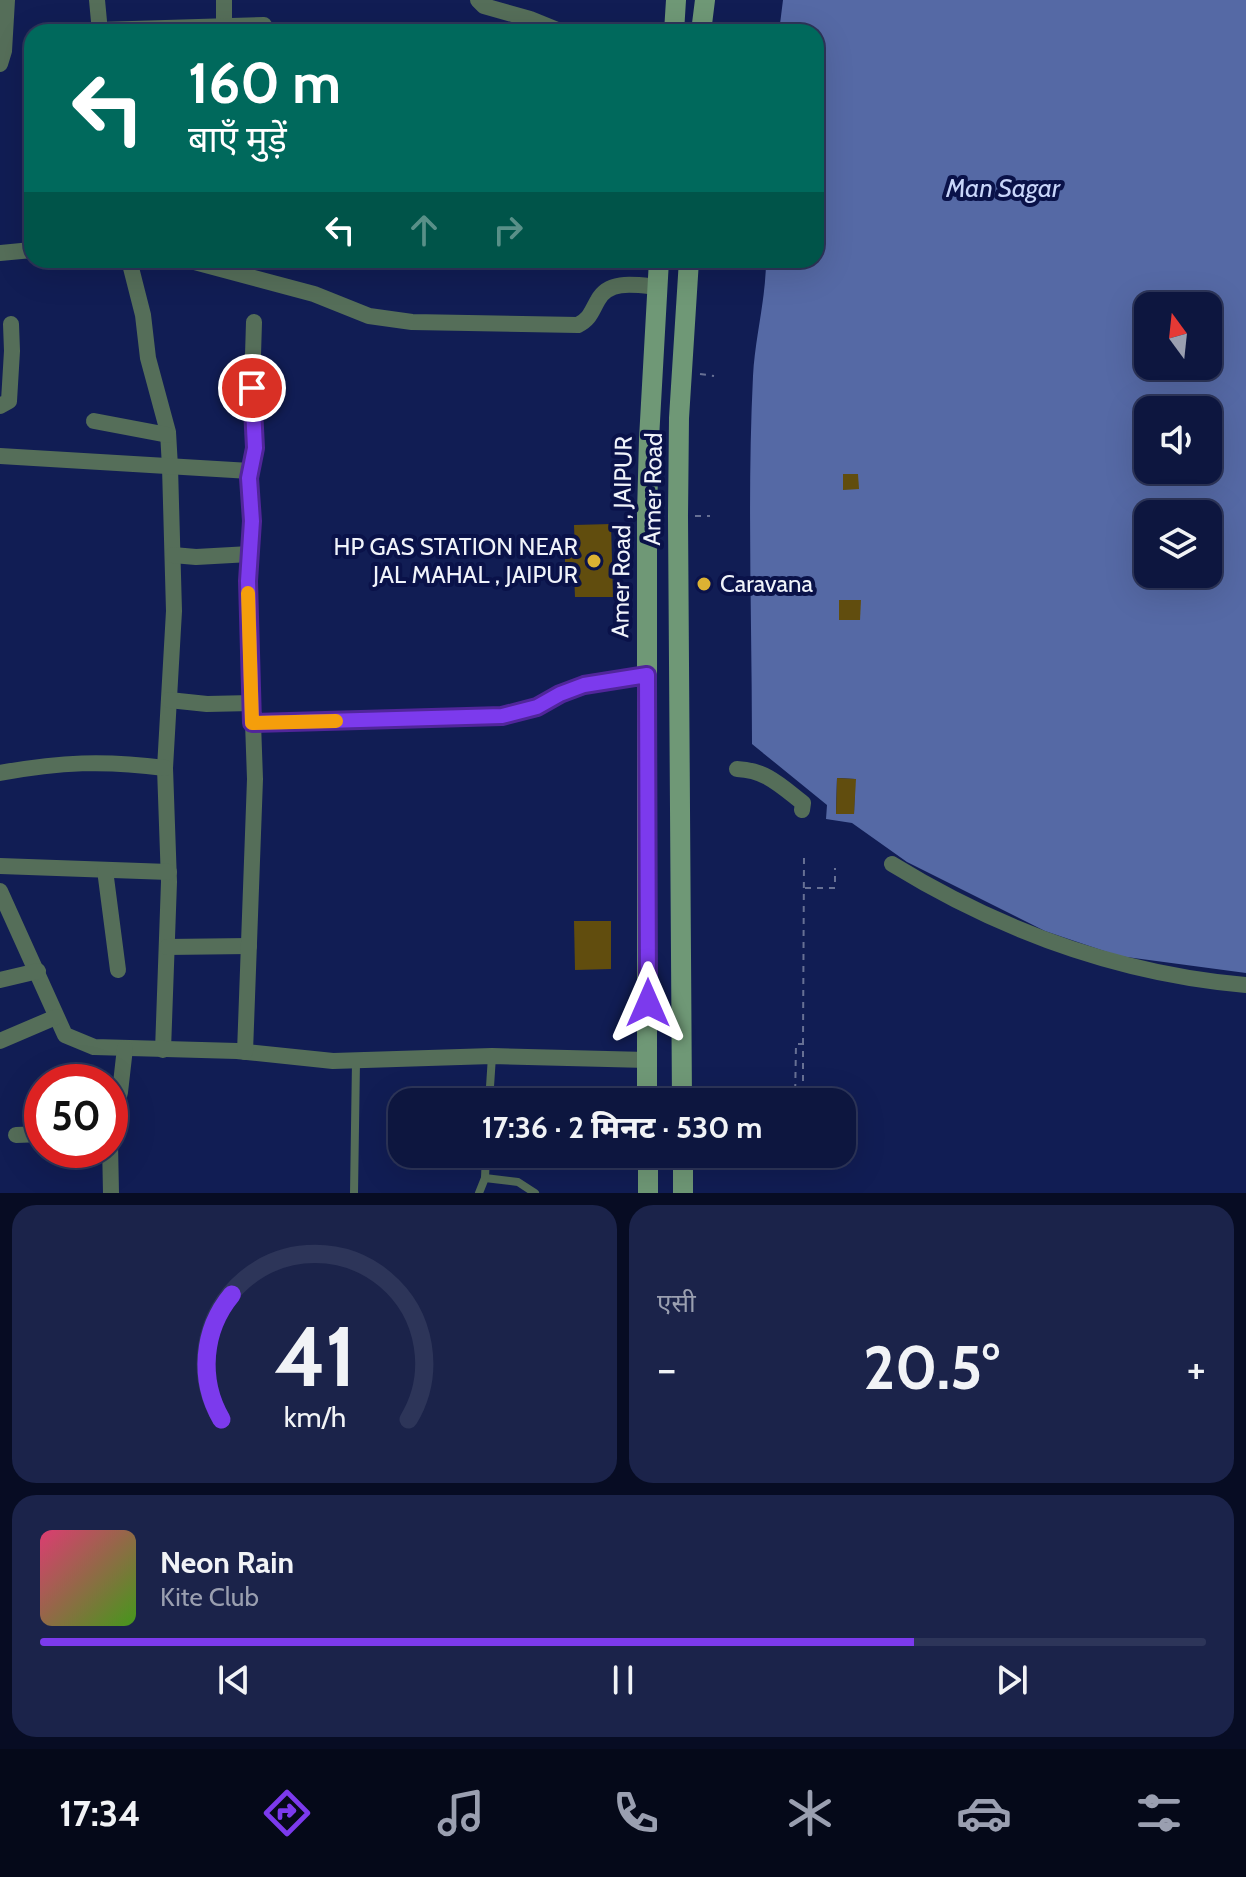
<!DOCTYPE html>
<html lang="hi">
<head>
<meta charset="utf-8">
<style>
  body { margin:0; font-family:Cabin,"Noto Sans Devanagari",sans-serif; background:#1b234a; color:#f1f3f6; height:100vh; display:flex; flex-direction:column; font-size:30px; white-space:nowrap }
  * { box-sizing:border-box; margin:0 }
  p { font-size:26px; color:#9a9fb0 }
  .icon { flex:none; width:44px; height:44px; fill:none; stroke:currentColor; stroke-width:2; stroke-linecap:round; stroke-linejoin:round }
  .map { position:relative; height:1193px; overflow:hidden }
  .panel { display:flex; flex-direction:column; gap:12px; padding:12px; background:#070c23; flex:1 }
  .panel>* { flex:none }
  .hud { position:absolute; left:24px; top:24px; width:800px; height:244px; border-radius:24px; box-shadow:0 8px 32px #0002,0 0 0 2px #2d3559; background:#00695c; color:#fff; overflow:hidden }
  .needle { width:52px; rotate:345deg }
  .buttons { position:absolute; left:1134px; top:292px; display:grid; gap:16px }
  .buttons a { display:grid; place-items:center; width:88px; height:88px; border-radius:16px; background:#0d163f; box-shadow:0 8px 32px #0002,0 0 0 2px #2d3559; font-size:40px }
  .speed { position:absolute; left:24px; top:1064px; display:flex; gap:16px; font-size:40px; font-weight:700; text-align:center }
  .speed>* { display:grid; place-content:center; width:104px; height:104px; border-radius:50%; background:#0d163f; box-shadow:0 8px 32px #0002,0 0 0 2px #2d3559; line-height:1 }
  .speed .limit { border:12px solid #d22; background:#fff; color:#111 }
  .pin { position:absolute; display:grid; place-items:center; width:68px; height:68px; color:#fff; margin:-34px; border:4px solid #fff; border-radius:50%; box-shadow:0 2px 8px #0007 }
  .me { position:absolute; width:88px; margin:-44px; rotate:0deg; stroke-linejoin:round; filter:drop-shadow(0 0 6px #0008) }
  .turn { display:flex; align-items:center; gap:28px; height:168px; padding:0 32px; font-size:36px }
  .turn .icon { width:104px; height:104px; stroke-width:2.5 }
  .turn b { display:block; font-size:56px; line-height:68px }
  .lanes { display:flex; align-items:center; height:76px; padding:0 32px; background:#0003; justify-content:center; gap:40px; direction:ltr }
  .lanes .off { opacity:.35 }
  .big { font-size:60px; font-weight:800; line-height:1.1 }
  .panel .tile { flex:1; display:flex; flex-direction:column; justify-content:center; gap:12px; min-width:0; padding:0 28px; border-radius:24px; background:#1b234a }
  .panel .dial { align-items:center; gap:0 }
  .dial svg { height:208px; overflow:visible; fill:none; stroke:#2d3559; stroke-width:7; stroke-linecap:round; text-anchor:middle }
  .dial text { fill:#f1f3f6; stroke:none }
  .song { display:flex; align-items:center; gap:24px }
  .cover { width:96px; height:96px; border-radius:12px; background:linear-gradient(135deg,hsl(340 70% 55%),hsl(100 70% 35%)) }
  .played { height:8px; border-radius:4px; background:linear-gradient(90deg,#7c3aed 75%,#2d3559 75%) }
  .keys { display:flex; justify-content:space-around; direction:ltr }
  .heat { display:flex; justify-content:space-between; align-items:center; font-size:44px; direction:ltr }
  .panel .tiles { flex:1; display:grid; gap:12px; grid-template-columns:1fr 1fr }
  .tile:last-child { grid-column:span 2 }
  .trip { position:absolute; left:388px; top:1088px; width:468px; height:80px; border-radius:24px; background:#0d163f; box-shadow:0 8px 32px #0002,0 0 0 2px #2d3559; font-weight:800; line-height:80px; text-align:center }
  .menu { display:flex; height:128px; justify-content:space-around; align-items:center; background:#050919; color:#9a9fb0 }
  .menu .icon { width:56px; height:56px }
  .menu .on { color:#7c3aed }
  .menu b { font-size:36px; color:#f1f3f6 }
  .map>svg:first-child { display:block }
  .water { fill:#5569a5; fill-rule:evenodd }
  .building { fill:#614d0e }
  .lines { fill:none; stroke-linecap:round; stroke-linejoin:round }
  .path { stroke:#677094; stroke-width:2; stroke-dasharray:6 6; stroke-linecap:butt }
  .lane { stroke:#556e59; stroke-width:8 }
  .street { stroke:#556e59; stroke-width:16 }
  .secondary { stroke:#6f9876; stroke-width:20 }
  .route-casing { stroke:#51269a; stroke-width:20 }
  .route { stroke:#7c3aed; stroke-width:14 }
  .slow { stroke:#f59e0b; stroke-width:14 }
  .poi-dot { fill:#dcb233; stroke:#0a1249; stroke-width:3 }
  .labels { text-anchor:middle; stroke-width:8; stroke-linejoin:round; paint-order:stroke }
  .street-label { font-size:24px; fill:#f0f3fa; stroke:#0a1249 }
  .poi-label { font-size:24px; fill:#f0f3fa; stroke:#0a1249; text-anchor:end }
  .water-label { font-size:26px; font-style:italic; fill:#c8d5f9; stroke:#0a1249 }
</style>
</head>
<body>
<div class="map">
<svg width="1246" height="1193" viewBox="0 0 1246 1193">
  <rect width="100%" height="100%" fill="#111d54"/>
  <path class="water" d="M783,0H1246V973L1119,956L1045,931L907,862L852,823L826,819L827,805L752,744C752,621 747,498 753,376C755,337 766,299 766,260H816V32H779ZM1148,306H1208V366H1148ZM1148,410H1208V470H1148ZM1148,514H1208V574H1148ZM839,600L860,601V620H839ZM837,778L855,779L854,814L836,813Z"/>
  <g class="building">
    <path d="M843,474H858L859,489L843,490Z"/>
    <path d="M611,524L613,597H575L574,573H565V553H575L574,525Z"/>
    <path d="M839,600H861L860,620H839Z"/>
    <path d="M837,778L856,779L854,814H836Z"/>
    <path d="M574,921H611V969L575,970Z"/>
  </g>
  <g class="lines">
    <g class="path">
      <path d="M700,374L714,376"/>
      <path d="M695,516H710"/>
      <path d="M805,888H835V868"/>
      <path d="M803,1044L804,857"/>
      <path d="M795,1102L796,1044H803V1092"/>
    </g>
    <g class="lane">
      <path d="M253,723L502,716L537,707L560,694L584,685L644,676"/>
      <path d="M489,1102L492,1056"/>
      <path d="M485,1178L518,1182L535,1193"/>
      <path d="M354,1193L356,1061"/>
      <path d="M479,1193L485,1178L486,1154"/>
    </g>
    <g class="street">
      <path d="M97,0L100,32"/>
      <path d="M224,0V26"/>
      <path d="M478,0L484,6L530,19L562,32"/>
      <path d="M99,30L264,25"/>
      <path d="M0,64L4,51L7,0"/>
      <path d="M0,253L32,250"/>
      <path d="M129,260L143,315L148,358L168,432L170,467L174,611L165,768L169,882L163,1050"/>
      <path d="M187,260L314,294L369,316L412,322L578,325C590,319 591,312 598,300C609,279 637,285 658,287"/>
      <path d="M0,406L9,401L12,351L11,324"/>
      <path d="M94,421L168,435"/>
      <path d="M0,456L250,471"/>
      <path d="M173,555L196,557L250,554"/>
      <path d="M169,700L207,704L252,703"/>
      <path d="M737,769C766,770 781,786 803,803L802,810"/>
      <path d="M0,773C60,762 104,760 165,768"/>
      <path d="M892,864C1001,931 1119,974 1246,985"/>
      <path d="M0,866L169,872"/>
      <path d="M105,870L118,970"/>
      <path d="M0,891L65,1035L94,1047L237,1051L333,1061L492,1056L647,1060"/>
      <path d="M167,947L249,946"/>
      <path d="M0,980L38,971"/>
      <path d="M0,1041L56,1017"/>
      <path d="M245,1052L255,779L248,581L252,521L249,478L255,448L252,388L254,322"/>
      <path d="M110,1132L120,1092L125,1048"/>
      <path d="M16,1135L42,1134"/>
      <path d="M110,1143L111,1193"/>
    </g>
    <g class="secondary">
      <path d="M674,32L676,0"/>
      <path d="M701,32L705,0"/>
      <path d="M647,1102V514L649,439L659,260"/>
      <path d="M682,1102L678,516L679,418L689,260"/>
      <path d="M683,1154V1193"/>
      <path d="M648,1193V1154"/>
    </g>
  </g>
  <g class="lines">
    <g class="route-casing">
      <path id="route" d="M252,388L255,448L249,478L252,521L248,581L252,723L502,716L537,707L560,694L584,685L647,675L648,1003"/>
    </g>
    <use href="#route" class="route"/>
    <path class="slow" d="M248,593L252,723L336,721"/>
  </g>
  <g class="poi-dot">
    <circle cx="594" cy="561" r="8"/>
    <circle cx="704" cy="584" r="8"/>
  </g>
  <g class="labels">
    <g class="street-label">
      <text transform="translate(653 489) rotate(-89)" y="8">Amer Road</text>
      <text transform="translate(622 537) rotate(-89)" y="8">Amer Road , JAIPUR</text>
    </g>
    <g class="poi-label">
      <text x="578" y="555">HP GAS STATION NEAR<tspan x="578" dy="28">JAL MAHAL , JAIPUR</tspan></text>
      <text x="720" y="592" text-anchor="start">Caravana</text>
    </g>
    <g class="water-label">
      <text x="1003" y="197">Man Sagar</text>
    </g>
  </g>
</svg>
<div class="buttons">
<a><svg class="needle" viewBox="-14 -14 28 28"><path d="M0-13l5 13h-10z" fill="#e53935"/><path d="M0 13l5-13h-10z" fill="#9a9fb0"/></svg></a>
<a><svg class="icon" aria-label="sound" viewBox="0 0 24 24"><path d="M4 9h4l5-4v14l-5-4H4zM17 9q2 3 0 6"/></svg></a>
<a><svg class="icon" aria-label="layers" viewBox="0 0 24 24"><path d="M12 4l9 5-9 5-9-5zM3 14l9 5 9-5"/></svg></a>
</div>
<div class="speed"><div class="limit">50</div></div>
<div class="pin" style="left:252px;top:388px;background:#d93025"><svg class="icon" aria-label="arrive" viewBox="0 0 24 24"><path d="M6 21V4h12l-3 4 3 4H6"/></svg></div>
<svg class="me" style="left:648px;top:1003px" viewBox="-20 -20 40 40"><path d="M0-17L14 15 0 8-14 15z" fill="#7c3aed" stroke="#fff" stroke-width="4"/></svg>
<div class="trip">17:36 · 2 मिनट · 530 m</div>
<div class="hud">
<div class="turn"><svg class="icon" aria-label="left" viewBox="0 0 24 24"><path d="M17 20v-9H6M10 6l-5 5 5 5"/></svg><div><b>160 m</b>बाएँ मुड़ें</div></div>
<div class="lanes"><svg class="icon" aria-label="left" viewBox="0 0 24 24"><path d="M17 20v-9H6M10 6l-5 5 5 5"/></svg><svg class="icon off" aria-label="ahead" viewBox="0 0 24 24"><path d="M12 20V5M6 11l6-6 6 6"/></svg><svg class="icon off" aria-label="right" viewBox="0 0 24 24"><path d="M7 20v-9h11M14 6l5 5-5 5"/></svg></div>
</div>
</div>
<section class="panel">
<div class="tiles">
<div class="tile dial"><svg viewBox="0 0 100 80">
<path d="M14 69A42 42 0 1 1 86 69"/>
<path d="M14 69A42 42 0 0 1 18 21" stroke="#7c3aed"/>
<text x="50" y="56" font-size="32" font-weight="700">41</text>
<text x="50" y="72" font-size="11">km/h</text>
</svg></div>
<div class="tile"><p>एसी</p>
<div class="heat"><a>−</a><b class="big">20.5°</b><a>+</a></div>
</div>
<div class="tile">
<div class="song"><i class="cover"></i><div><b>Neon Rain</b><p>Kite Club</p></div></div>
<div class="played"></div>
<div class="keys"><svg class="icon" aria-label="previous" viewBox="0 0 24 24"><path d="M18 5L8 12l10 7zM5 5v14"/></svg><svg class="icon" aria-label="pause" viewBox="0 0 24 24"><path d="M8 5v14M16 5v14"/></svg><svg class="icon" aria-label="next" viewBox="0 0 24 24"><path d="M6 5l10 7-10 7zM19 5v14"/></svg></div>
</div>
</div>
</section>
<nav class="menu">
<b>17:34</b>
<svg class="icon on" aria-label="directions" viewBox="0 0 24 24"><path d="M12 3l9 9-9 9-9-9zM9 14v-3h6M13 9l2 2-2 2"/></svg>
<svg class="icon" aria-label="music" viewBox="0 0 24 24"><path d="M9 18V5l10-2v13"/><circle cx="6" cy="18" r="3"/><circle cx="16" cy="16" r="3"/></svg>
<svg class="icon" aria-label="phone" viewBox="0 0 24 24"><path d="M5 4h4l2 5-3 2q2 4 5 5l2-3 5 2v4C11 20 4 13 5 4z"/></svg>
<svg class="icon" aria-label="climate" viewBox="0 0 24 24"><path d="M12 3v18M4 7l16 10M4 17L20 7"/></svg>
<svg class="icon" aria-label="car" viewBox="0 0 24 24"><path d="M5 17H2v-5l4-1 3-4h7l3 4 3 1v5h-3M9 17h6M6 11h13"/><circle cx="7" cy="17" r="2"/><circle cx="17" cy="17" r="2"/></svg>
<svg class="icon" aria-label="filters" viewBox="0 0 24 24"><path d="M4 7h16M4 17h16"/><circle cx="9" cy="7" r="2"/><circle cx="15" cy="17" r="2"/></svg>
</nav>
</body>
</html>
